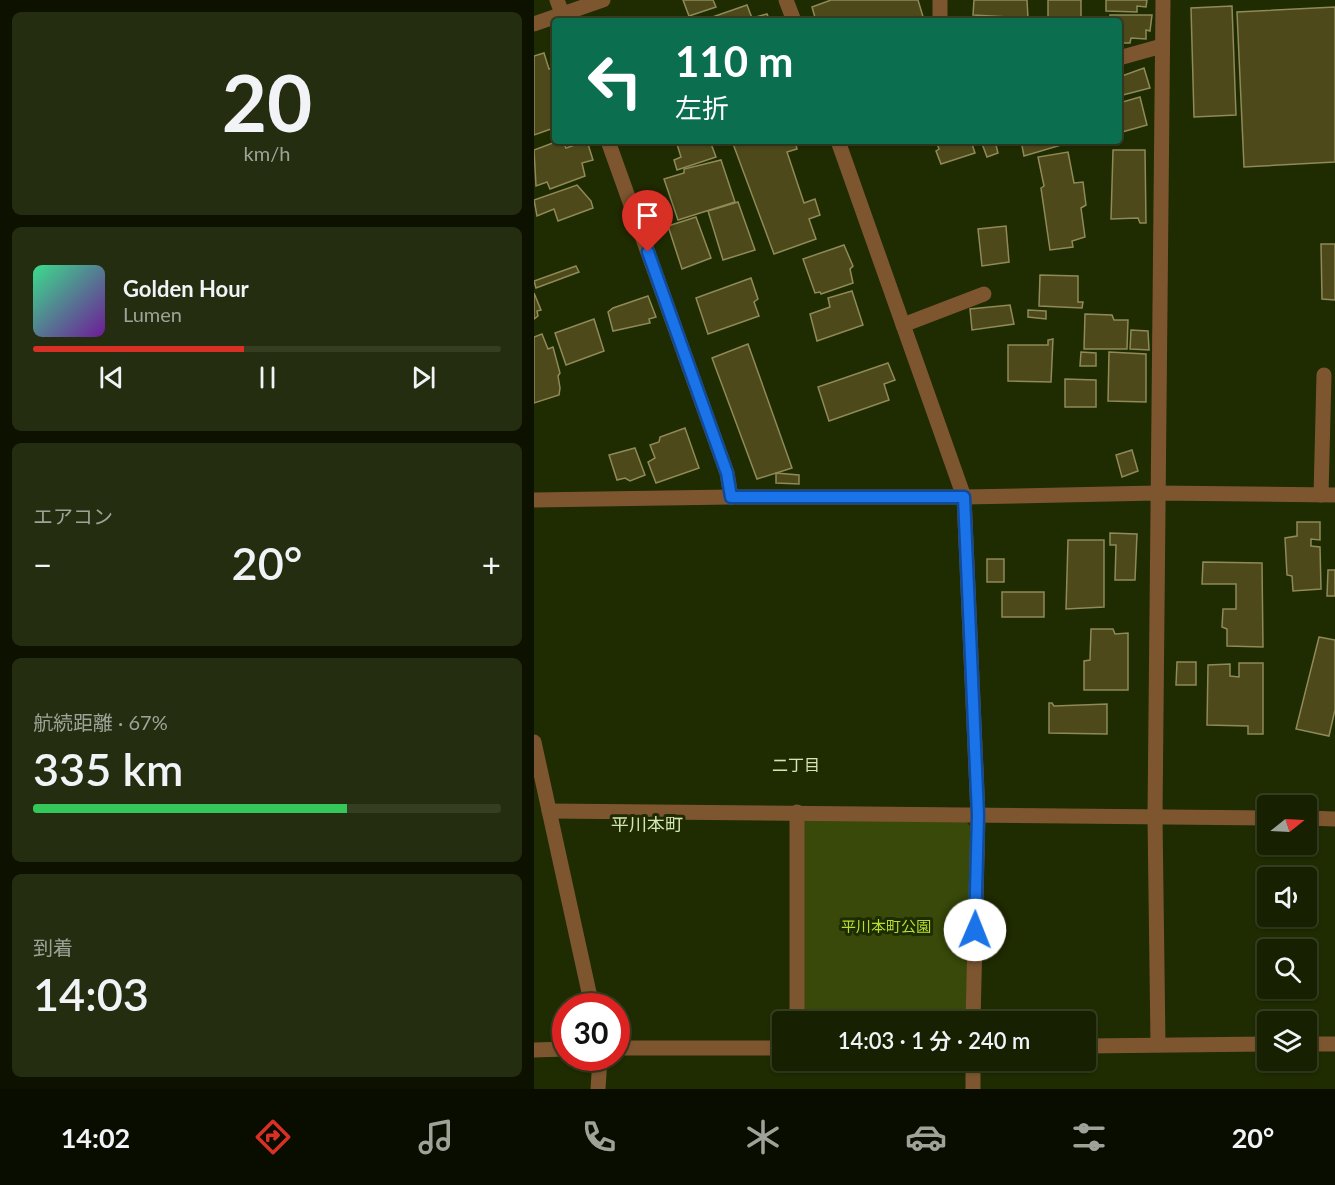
<!DOCTYPE html>
<html lang="ja">
<head>
<meta charset="utf-8">
<style>
  body { margin:0; font-family:Lato,"Noto Sans JP",sans-serif; background:#242d0f; color:#f1f3f6; height:100vh; display:flex; flex-direction:column; font-size:22px; white-space:nowrap }
  * { box-sizing:border-box; margin:0 }
  p { font-size:20px; color:#9ea399 }
  .icon { flex:none; width:33px; height:33px; fill:none; stroke:currentColor; stroke-width:2; stroke-linecap:round; stroke-linejoin:round }
  .map { position:relative; flex:1; overflow:hidden }
  .details { display:flex; flex-direction:column; gap:12px; padding:12px; background:#0d1200; width:534px }
  .details>* { flex:none }
  .guide { position:absolute; left:18px; top:18px; width:570px; height:126px; border-radius:6px; box-shadow:0 2px 4px #0004,0 0 0 2px #363e22; background:#0b6e4f; color:#fff; overflow:hidden }
  .needle { width:39px; rotate:72deg }
  .controls { position:absolute; left:723px; top:795px; display:grid; gap:12px }
  .controls a { display:grid; place-items:center; width:60px; height:60px; border-radius:6px; background:#172000; box-shadow:0 2px 4px #0004,0 0 0 2px #363e22; font-size:30px }
  .speed { position:absolute; left:18px; top:993px; display:flex; gap:12px; font-size:30px; font-weight:700; text-align:center }
  .speed>* { display:grid; place-content:center; width:78px; height:78px; border-radius:50%; background:#172000; box-shadow:0 2px 4px #0004,0 0 0 2px #363e22; line-height:1 }
  .speed .limit { border:9px solid #d22; background:#fff; color:#111 }
  .pin { position:absolute; display:grid; place-items:center; width:51px; height:51px; color:#fff; margin:-62px -26px; border-radius:50% 50% 50% 0; rotate:-45deg; box-shadow:0 0 6px #0007 }
  .pin .icon { rotate:45deg }
  .me { position:absolute; width:66px; margin:-33px; rotate:1deg; stroke-linejoin:round; filter:drop-shadow(0 0 4px #0008) }
  .turn { display:flex; align-items:center; gap:21px; height:126px; padding:0 24px; font-size:27px }
  .turn .icon { width:78px; height:78px; stroke-width:2.5 }
  .turn b { display:block; font-size:42px; line-height:51px }
  .big { font-size:45px; font-weight:600; line-height:1.1 }
  .details .card { flex:1; display:flex; flex-direction:column; justify-content:center; gap:9px; min-width:0; padding:0 21px; border-radius:9px; background:#242d0f }
  .details .dial { align-items:center; gap:0 }
  .dial b { font-size:78px; line-height:1 }
  .song { display:flex; align-items:center; gap:18px }
  .cover { width:72px; height:72px; border-radius:9px; background:linear-gradient(135deg,hsl(150 70% 55%),hsl(280 70% 35%)) }
  .played { height:6px; border-radius:3px; background:linear-gradient(90deg,#d93025 45%,#363e22 45%) }
  .keys { display:flex; justify-content:space-around; direction:ltr }
  .heat { display:flex; justify-content:space-between; align-items:center; font-size:33px; direction:ltr }
  .charge { height:9px; border-radius:4px; background:linear-gradient(90deg,#34c759 67%,#363e22 0) }
  .trip { position:absolute; left:238px; top:1011px; width:324px; height:60px; border-radius:6px; background:#172000; box-shadow:0 2px 4px #0004,0 0 0 2px #363e22; font-weight:600; line-height:60px; text-align:center }
  .tab-bar { display:flex; height:96px; justify-content:space-around; align-items:center; background:#090d00; color:#9ea399 }
  .tab-bar .icon { width:42px; height:42px }
  .tab-bar .current { color:#d93025 }
  .tab-bar b { font-size:27px; color:#f1f3f6 }
  main { display:flex; flex:1; min-height:0 }
  .map>svg:first-child { display:block }
  .green { fill:#384909 }
  .building { fill:#4e491a; stroke:#8f8a57; stroke-width:1.5 }
  .lines { fill:none; stroke-linecap:round; stroke-linejoin:round }
  .minor { stroke:#7d5630; stroke-width:15 }
  .route-casing { stroke:#114b97; stroke-width:15 }
  .route { stroke:#1a73e8; stroke-width:10 }
  .labels { text-anchor:middle; stroke-width:6; stroke-linejoin:round; paint-order:stroke }
  .park-label { font-size:15px; fill:#b4e131; stroke:#1f2b00 }
  .neighbourhood-label { font-size:16px; fill:#d4e6b2; stroke:#1f2b00 }
  .quarter-label { font-size:18px; fill:#d4e6b2; stroke:#1f2b00 }
</style>
</head>
<body>
<main>
<section class="details">
<div class="card dial"><b>20</b><p>km/h</p></div>
<div class="card">
<div class="song"><i class="cover"></i><div><b>Golden Hour</b><p>Lumen</p></div></div>
<div class="played"></div>
<div class="keys"><svg class="icon" aria-label="previous" viewBox="0 0 24 24"><path d="M18 5L8 12l10 7zM5 5v14"/></svg><svg class="icon" aria-label="pause" viewBox="0 0 24 24"><path d="M8 5v14M16 5v14"/></svg><svg class="icon" aria-label="next" viewBox="0 0 24 24"><path d="M6 5l10 7-10 7zM19 5v14"/></svg></div>
</div>
<div class="card"><p>エアコン</p>
<div class="heat"><a>−</a><b class="big">20°</b><a>+</a></div>
</div>
<div class="card"><p>航続距離 · 67%</p><b class="big">335 km</b><div class="charge"></div></div>
<div class="card"><p>到着</p><b class="big">14:03</b></div>
</section>
<div class="map">
<svg width="801" height="1089" viewBox="0 0 801 1089">
  <rect width="100%" height="100%" fill="#1f2b00"/>
  <path class="green" d="M263,812L427,815L441,832L439,1021H263Z"/>
  <g class="building">
    <path d="M149,0H179L182,7L155,16Z"/>
    <path d="M297,0H384L390,20L282,21L278,7Z"/>
    <path d="M440,0H493L494,18L439,15Z"/>
    <rect x="514" y="0" width="33" height="21"/>
    <path d="M572,0H613L612,7L603,6V12L572,11Z"/>
    <path d="M213,5L218,18L233,14L236,21H167Z"/>
    <path d="M698,6L702,115L660,117L657,8Z"/>
    <path d="M801,7V162L710,167L703,12Z"/>
    <path d="M576,15H618L616,31L612,30V39L597,38L596,43H585V21H576Z"/>
    <path d="M10,53L15,69L21,67L20,135L17,129L0,135V56Z"/>
    <path d="M610,68L616,88L585,96V77Z"/>
    <path d="M606,97L613,125L588,132L585,122V103Z"/>
    <path d="M24,141H29L32,148L53,141L59,160L48,163L51,176L16,189L13,182L2,186L0,150Z"/>
    <path d="M142,141H176L182,157L143,170L140,160L147,157Z"/>
    <path d="M198,141H261L263,149L253,152L270,203L281,199L286,215L275,219L282,239L240,254Z"/>
    <path d="M402,141H437L441,153L407,164L402,151L405,149Z"/>
    <path d="M447,141H461L464,153L453,157Z"/>
    <path d="M487,141H534V143L490,156Z"/>
    <path d="M579,150H611L612,223H606L604,218L577,219Z"/>
    <path d="M534,152L540,183L549,182L552,205L547,208L551,237L538,241L539,247L516,250L507,188L510,186L504,157Z"/>
    <path d="M187,160L201,202L144,220L130,179L150,173V169Z"/>
    <path d="M43,185L57,201L59,208L24,221L20,209L3,216L0,200Z"/>
    <path d="M204,202L221,250L189,260L174,211Z"/>
    <path d="M162,217L177,258L148,269L134,226Z"/>
    <path d="M472,226L475,262L448,266L444,229Z"/>
    <path d="M787,244H801V300L788,299Z"/>
    <path d="M310,245L319,266L316,269L319,283L287,294L286,292L281,293L269,259Z"/>
    <path d="M42,266L45,272L2,288L0,281Z"/>
    <path d="M506,275L544,276V302H549L548,308L505,306Z"/>
    <path d="M217,278L224,299L220,302L225,316L174,334L162,298Z"/>
    <path d="M318,291L329,325L283,341L276,314L296,307L294,298Z"/>
    <path d="M0,293L7,310L3,311L4,316L0,319Z"/>
    <path d="M114,296L122,317L115,319L116,323L79,331L74,312L79,308Z"/>
    <path d="M476,305L480,324L438,330L436,309Z"/>
    <path d="M494,310L512,311V319L494,317Z"/>
    <path d="M551,314L578,315L580,320H594L593,349H550Z"/>
    <path d="M60,319L70,351L32,365L21,333Z"/>
    <path d="M597,330L614,331L615,350L596,349Z"/>
    <path d="M8,334L14,349L19,347L26,373L24,376L26,388L25,395L0,403V337Z"/>
    <path d="M519,339L517,382L474,381V345H514V340Z"/>
    <path d="M214,344L258,468L223,479L178,358Z"/>
    <path d="M547,352L562,353V366H546Z"/>
    <path d="M575,352L612,354V402L574,401Z"/>
    <path d="M354,363L361,380L350,384L355,400L295,421L284,387Z"/>
    <path d="M531,379L562,380V407H531Z"/>
    <path d="M151,428L165,468L122,483L114,462L121,458L116,445L125,442L126,437Z"/>
    <path d="M101,448L111,475L96,481L91,478L83,480L75,455Z"/>
    <path d="M598,450L604,471L588,477L582,455Z"/>
    <path d="M242,473L265,475V484L242,483Z"/>
    <path d="M763,522H786V540L777,539V546L786,547L787,589L759,591L758,576L753,575L751,538L763,536Z"/>
    <path d="M576,533L603,534L601,580H581L582,545H576Z"/>
    <path d="M534,540H570V607L532,609Z"/>
    <rect x="453" y="559" width="17" height="23"/>
    <path d="M669,562L728,563L729,647L693,646V629L688,627L689,609H702V584H668Z"/>
    <path d="M794,570H801V596H793Z"/>
    <rect x="468" y="592" width="42" height="25"/>
    <path d="M557,629H579L581,634L594,633V690H550V661L556,660Z"/>
    <path d="M785,637L801,640V710L795,736L762,729Z"/>
    <path d="M643,662H662V685H642Z"/>
    <path d="M705,663H729V734H714V726L673,725L674,665L696,664V676L705,677Z"/>
    <path d="M515,703H518L520,706L573,704V734L515,733Z"/>
  </g>
  <g class="lines">
    <g class="minor">
      <path d="M23,0L31,21"/>
      <path d="M252,0L260,21"/>
      <path d="M406,0V21"/>
      <path d="M0,24L69,0"/>
      <path d="M585,58L628,46"/>
      <path d="M74,141L193,473L197,497"/>
      <path d="M304,141L430,497L444,815L439,1022"/>
      <path d="M369,325L450,294"/>
      <path d="M787,495L790,375"/>
      <path d="M0,500L197,497H430L623,493L801,495"/>
      <path d="M0,742L58,1006"/>
      <path d="M15,811L734,818"/>
      <path d="M263,812V1022"/>
      <path d="M772,818L801,819"/>
      <path d="M624,1044L621,817L629,0"/>
      <path d="M772,1044H801"/>
      <path d="M552,1046L734,1044"/>
      <path d="M82,1048H249"/>
      <path d="M0,1050L32,1049"/>
      <path d="M439,1060V1089"/>
      <path d="M64,1089L66,1058"/>
    </g>
  </g>
  <g class="lines">
    <g class="route-casing">
      <path id="route" d="M114,252L193,473L197,497H430L444,815L441,930"/>
    </g>
    <use href="#route" class="route"/>
  </g>
  <g class="labels">
    <g class="park-label">
      <text x="352" y="932">平川本町公園</text>
    </g>
    <g class="neighbourhood-label">
      <text x="262" y="771">二丁目</text>
    </g>
    <g class="quarter-label">
      <text x="113" y="831">平川本町</text>
    </g>
  </g>
</svg>
<div class="controls">
<a><svg class="needle" viewBox="-14 -14 28 28"><path d="M0-13l5 13h-10z" fill="#e53935"/><path d="M0 13l5-13h-10z" fill="#9ea399"/></svg></a>
<a><svg class="icon" aria-label="sound" viewBox="0 0 24 24"><path d="M4 9h4l5-4v14l-5-4H4zM17 9q2 3 0 6"/></svg></a>
<a><svg class="icon" aria-label="search" viewBox="0 0 24 24"><circle cx="10" cy="10" r="6"/><path d="M15 15l6 6"/></svg></a>
<a><svg class="icon" aria-label="layers" viewBox="0 0 24 24"><path d="M12 4l9 5-9 5-9-5zM3 14l9 5 9-5"/></svg></a>
</div>
<div class="speed"><div class="limit">30</div></div>
<div class="pin" style="left:114px;top:252px;background:#d93025"><svg class="icon" aria-label="arrive" viewBox="0 0 24 24"><path d="M6 21V4h12l-3 4 3 4H6"/></svg></div>
<svg class="me" style="left:441px;top:930px" viewBox="-20 -20 40 40"><circle r="19" fill="#fff"/><path d="M0-13L10 11 0 6-10 11z" fill="#1a73e8"/></svg>
<div class="trip">14:03 · 1 分 · 240 m</div>
<div class="guide">
<div class="turn"><svg class="icon" aria-label="left" viewBox="0 0 24 24"><path d="M17 20v-9H6M10 6l-5 5 5 5"/></svg><div><b>110 m</b>左折</div></div>
</div>
</div>
</main>
<nav class="tab-bar">
<b>14:02</b>
<svg class="icon current" aria-label="directions" viewBox="0 0 24 24"><path d="M12 3l9 9-9 9-9-9zM9 14v-3h6M13 9l2 2-2 2"/></svg>
<svg class="icon" aria-label="music" viewBox="0 0 24 24"><path d="M9 18V5l10-2v13"/><circle cx="6" cy="18" r="3"/><circle cx="16" cy="16" r="3"/></svg>
<svg class="icon" aria-label="phone" viewBox="0 0 24 24"><path d="M5 4h4l2 5-3 2q2 4 5 5l2-3 5 2v4C11 20 4 13 5 4z"/></svg>
<svg class="icon" aria-label="climate" viewBox="0 0 24 24"><path d="M12 3v18M4 7l16 10M4 17L20 7"/></svg>
<svg class="icon" aria-label="car" viewBox="0 0 24 24"><path d="M5 17H2v-5l4-1 3-4h7l3 4 3 1v5h-3M9 17h6M6 11h13"/><circle cx="7" cy="17" r="2"/><circle cx="17" cy="17" r="2"/></svg>
<svg class="icon" aria-label="filters" viewBox="0 0 24 24"><path d="M4 7h16M4 17h16"/><circle cx="9" cy="7" r="2"/><circle cx="15" cy="17" r="2"/></svg>
<b>20°</b>
</nav>
</body>
</html>
